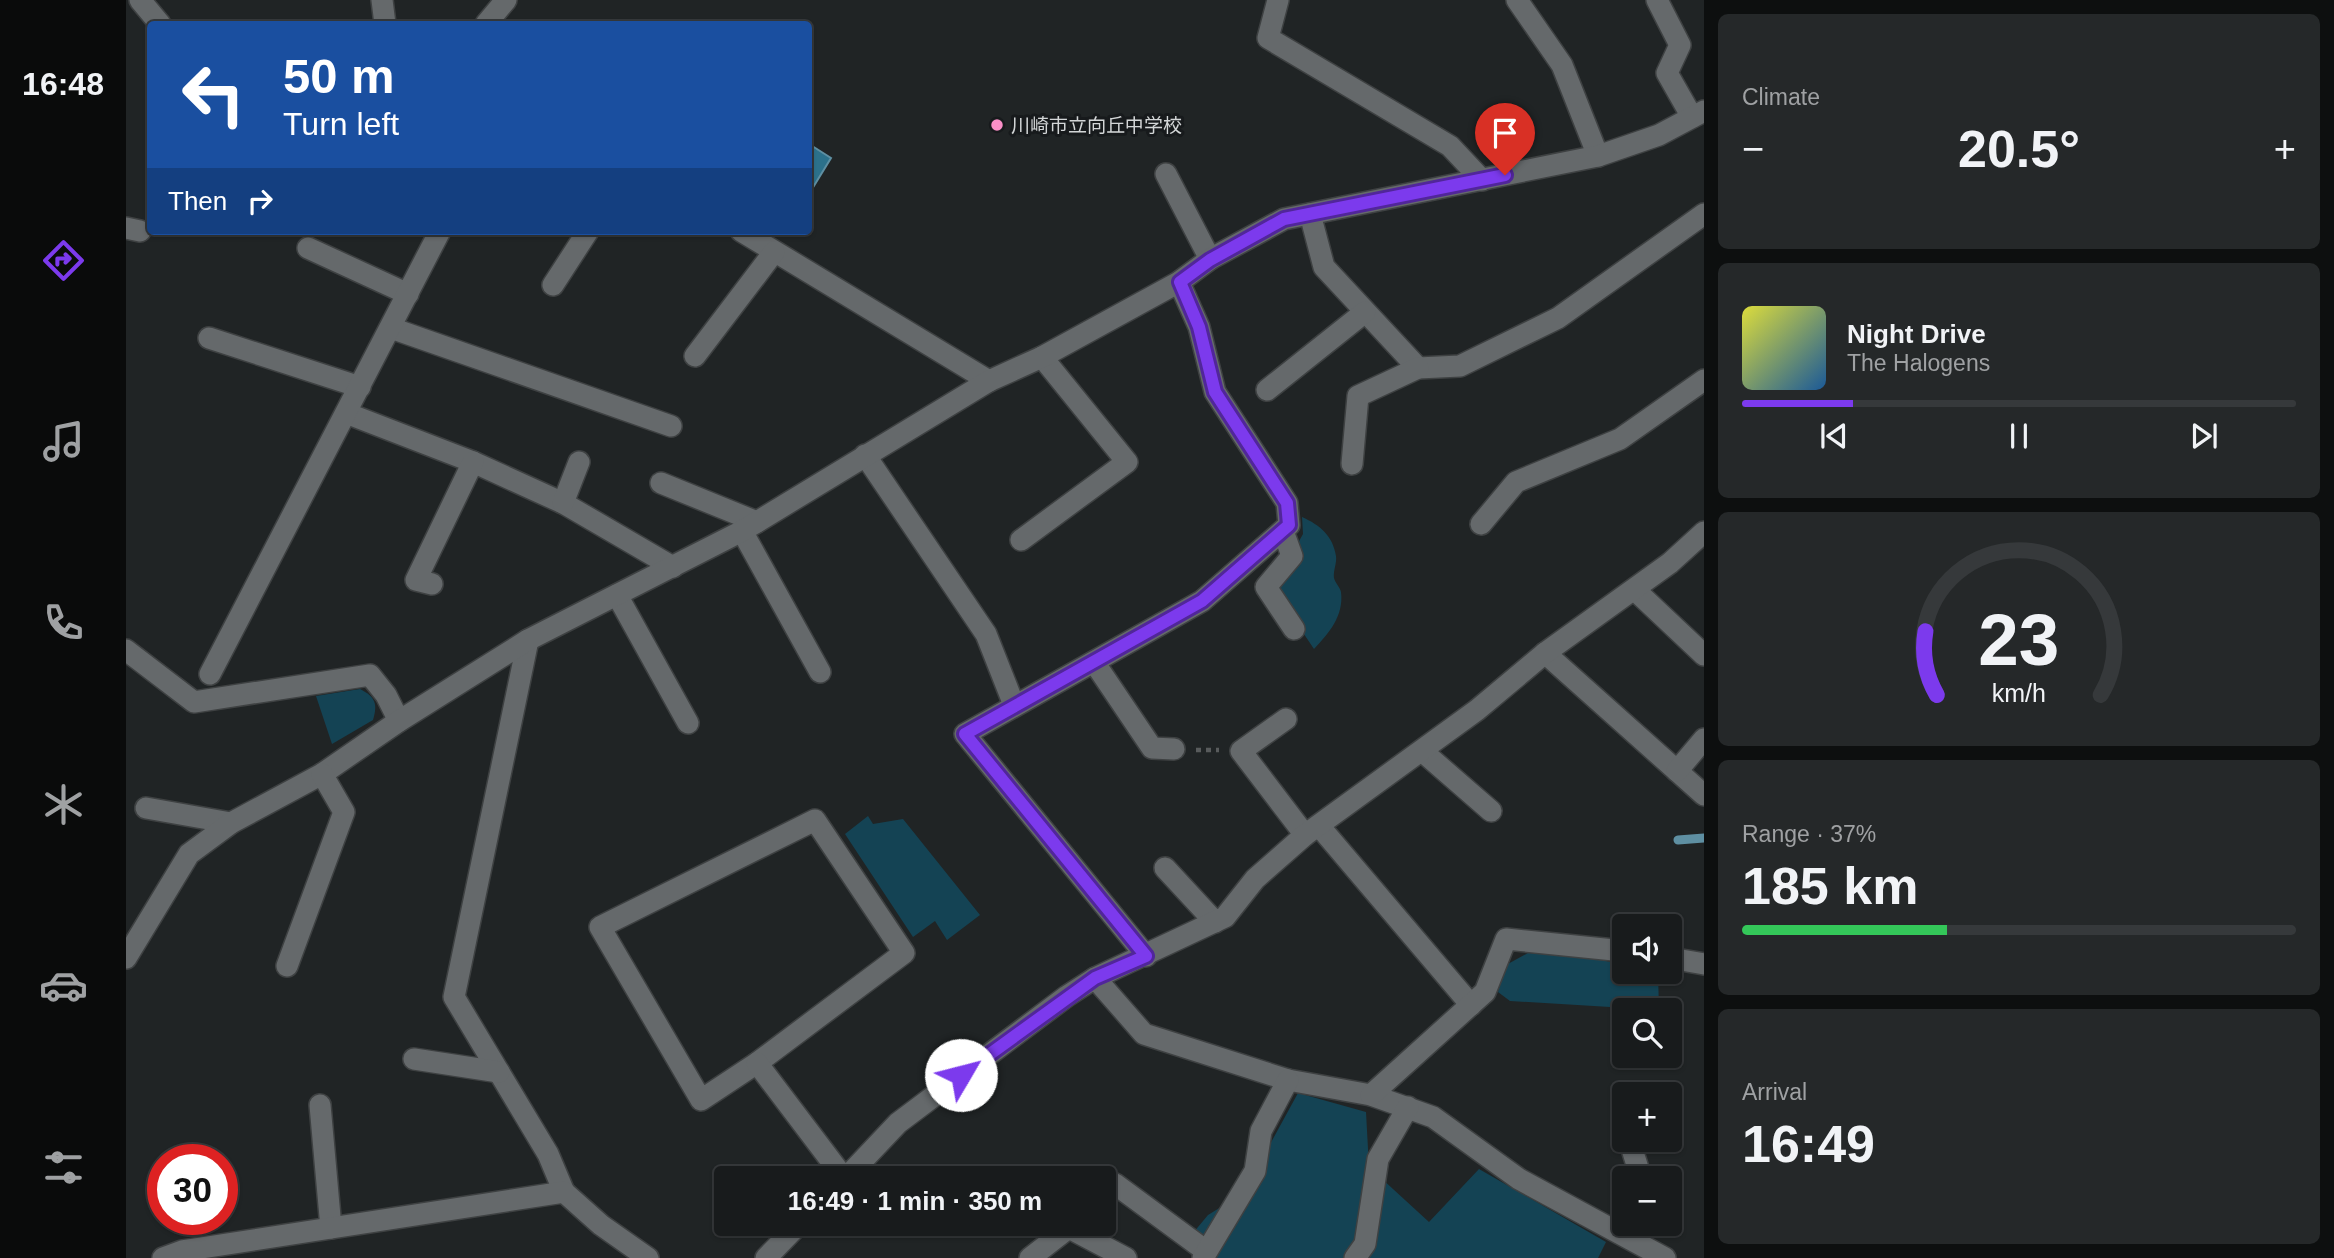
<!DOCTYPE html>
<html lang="en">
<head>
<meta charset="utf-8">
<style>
  body { margin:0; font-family:Helvetica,"Noto Sans JP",sans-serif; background:#252829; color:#f1f3f6; height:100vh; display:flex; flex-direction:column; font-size:26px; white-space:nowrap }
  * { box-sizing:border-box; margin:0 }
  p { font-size:23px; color:#9fa1a3 }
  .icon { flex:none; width:38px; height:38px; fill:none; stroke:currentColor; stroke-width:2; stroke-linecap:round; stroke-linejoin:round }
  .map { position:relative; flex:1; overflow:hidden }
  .panel { display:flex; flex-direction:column; gap:14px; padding:14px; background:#0d0f0f; width:630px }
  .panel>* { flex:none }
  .banner { position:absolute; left:21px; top:21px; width:665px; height:214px; border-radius:7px; box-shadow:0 2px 5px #0004,0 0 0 2px #36393b; background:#1a4fa0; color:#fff; overflow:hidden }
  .controls { position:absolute; left:1486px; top:914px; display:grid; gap:14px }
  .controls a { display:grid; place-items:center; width:70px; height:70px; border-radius:7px; background:#181b1c; box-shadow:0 2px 5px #0004,0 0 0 2px #36393b; font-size:35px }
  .speed { position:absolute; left:21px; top:1144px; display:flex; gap:14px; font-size:35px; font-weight:700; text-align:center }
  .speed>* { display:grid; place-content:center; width:91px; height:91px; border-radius:50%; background:#181b1c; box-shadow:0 2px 5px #0004,0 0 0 2px #36393b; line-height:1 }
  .speed .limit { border:10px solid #d22; background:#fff; color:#111 }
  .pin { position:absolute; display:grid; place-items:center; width:60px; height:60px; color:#fff; margin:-72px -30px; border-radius:50% 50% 50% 0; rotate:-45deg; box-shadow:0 0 7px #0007 }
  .pin .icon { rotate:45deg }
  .me { position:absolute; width:77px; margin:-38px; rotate:53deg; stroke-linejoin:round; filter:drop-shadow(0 0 5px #0008) }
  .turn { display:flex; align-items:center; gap:24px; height:147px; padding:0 21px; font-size:32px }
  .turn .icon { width:91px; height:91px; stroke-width:2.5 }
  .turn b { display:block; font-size:49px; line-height:60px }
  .then { display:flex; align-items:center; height:66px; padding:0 21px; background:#0003; gap:14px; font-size:26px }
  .big { font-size:52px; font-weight:700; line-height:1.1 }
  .panel .card { flex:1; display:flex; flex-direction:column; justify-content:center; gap:10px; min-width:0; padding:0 24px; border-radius:10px; background:#252829 }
  .panel .dial { align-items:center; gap:0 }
  .dial svg { height:182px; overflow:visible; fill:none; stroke:#36393b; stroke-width:7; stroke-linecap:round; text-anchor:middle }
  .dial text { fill:#f1f3f6; stroke:none }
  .song { display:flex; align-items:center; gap:21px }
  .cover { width:84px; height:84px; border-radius:10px; background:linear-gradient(135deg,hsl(60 70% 55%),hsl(210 70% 35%)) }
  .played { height:7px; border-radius:4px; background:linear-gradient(90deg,#7c3aed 20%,#36393b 20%) }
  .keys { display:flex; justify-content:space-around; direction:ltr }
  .heat { display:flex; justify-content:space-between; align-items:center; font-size:38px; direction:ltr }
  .charge { height:10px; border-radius:5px; background:linear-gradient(90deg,#34c759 37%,#36393b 0) }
  .trip { position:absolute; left:588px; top:1166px; width:402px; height:70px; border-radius:7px; background:#181b1c; box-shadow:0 2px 5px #0004,0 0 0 2px #36393b; font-weight:700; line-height:70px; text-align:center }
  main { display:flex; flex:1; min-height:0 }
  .menu { display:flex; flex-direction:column; width:126px; justify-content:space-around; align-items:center; background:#0a0b0b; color:#9fa1a3 }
  .menu .icon { width:49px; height:49px }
  .menu .selected { color:#7c3aed }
  .menu b { font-size:32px; color:#f1f3f6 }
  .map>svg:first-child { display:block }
  .green { fill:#144354 }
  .water { fill:#2c718b; stroke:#5e8fa2; stroke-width:2 }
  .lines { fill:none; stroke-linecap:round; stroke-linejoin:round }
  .stream { stroke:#5e8fa2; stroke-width:9 }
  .minor-casing { stroke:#3e4142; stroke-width:24 }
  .path { stroke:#585b5c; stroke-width:4.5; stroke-dasharray:5 5; stroke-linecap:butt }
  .minor { stroke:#65696b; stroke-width:21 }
  .route-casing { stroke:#51269a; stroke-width:18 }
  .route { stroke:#7c3aed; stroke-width:12 }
  .poi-dot { fill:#fa8fc7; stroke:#171a1c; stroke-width:2.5 }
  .labels { text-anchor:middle; stroke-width:6; stroke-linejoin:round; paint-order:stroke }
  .poi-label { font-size:19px; fill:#d3d6d7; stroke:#171a1c; text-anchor:start }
</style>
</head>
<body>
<main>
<nav class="menu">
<b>16:48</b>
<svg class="icon selected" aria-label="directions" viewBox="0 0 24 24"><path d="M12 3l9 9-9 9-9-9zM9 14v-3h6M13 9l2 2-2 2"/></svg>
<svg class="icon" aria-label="music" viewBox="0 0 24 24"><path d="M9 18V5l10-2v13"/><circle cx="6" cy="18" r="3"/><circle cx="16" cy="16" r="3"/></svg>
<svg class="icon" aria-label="phone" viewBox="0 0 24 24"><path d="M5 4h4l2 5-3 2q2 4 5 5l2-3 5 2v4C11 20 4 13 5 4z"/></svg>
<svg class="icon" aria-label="climate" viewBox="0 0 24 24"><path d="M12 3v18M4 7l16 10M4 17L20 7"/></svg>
<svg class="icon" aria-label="car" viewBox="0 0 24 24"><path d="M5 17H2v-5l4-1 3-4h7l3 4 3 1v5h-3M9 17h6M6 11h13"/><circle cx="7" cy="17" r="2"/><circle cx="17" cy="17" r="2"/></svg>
<svg class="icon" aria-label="filters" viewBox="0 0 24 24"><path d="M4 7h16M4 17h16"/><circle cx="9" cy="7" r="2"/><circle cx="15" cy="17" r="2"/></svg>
</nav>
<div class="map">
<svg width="1578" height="1258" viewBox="0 0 1578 1258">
  <rect width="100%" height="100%" fill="#202425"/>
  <g class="green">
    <path d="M1176,517C1194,525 1207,536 1210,556C1211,563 1207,571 1208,578C1209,583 1214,587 1215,592C1218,616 1203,633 1188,649L1147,588L1177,534Z"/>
    <path d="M234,689C249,697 252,703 247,720L206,744L190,696Z"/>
    <path d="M742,816L747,824L777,819L854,915L821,940L809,921L787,937L719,834Z"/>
    <path d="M1402,953L1466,958L1498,965V971L1532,972L1533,1010L1384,1001L1372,992L1380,965Z"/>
    <path d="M1172,1093L1240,1112L1243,1167L1303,1222L1353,1169L1480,1242L1472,1258H1085L1067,1233L1082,1215L1137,1181L1143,1146Z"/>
  </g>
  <path class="water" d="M683,144L705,158L683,194Z"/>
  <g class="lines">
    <path class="stream" d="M1552,840L1578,838"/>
    <g class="minor-casing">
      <g id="minor">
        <path d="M14,0L34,24"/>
        <path d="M256,0L259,24"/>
        <path d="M1152,0L1142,38L1324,146L1356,180"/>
        <path d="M1391,0L1436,65L1472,156"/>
        <path d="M1531,0L1554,45L1541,73L1566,117"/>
        <path d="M360,24L380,0"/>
        <path d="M1040,174L1084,259"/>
        <path d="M1184,214L1198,267L1292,368L1334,366L1432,318L1578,214"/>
        <path d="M0,228L14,231"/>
        <path d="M615,231L863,381"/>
        <path d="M182,248L282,294"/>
        <path d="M427,285L462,231"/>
        <path d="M265,328L545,426"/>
        <path d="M83,338L234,387"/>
        <path d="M569,356L648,252"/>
        <path d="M1141,390L1239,312"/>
        <path d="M220,413L347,462L437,503L547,567"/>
        <path d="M739,455L860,634L888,705"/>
        <path d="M1226,464L1232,396L1292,368"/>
        <path d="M535,483L631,522"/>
        <path d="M437,503L453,462"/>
        <path d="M1355,524L1390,482L1494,439L1578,380"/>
        <path d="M616,531L694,672"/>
        <path d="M1157,531L1166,556L1140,587L1168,629"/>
        <path d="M895,540L1001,462L916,357"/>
        <path d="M306,584L290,580L347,462"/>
        <path d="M1509,590L1578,655"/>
        <path d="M491,595L562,723"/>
        <path d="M402,640L328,997L422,1154L438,1192"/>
        <path d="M0,650L68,702L244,675L260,695L273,721"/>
        <path d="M1419,653L1578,795"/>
        <path d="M968,662L1026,748L1048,749"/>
        <path d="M84,674L314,231"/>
        <path d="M1160,719L1115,751L1179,835"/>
        <path d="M1296,751L1365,811"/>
        <path d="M1551,771L1578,739"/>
        <path d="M20,808L105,823"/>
        <path d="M689,820L778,953L631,1063L575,1100L474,927Z"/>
        <path d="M1194,827L1345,1005"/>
        <path d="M1039,868L1089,922"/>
        <path d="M1020,956L839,734L1076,601L1163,525L1161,503L1089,392L1073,327L1053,282"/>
        <path d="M0,958L63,854L105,823L196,774L273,721L402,640L616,531L863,381L916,357L1053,282L1084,259L1158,219L1472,156L1533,135L1578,111"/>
        <path d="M1544,958L1578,964"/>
        <path d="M161,966L218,812L196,774"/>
        <path d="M969,978L1018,1034L1162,1080L1245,1095L1307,1117L1393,1179L1539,1258"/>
        <path d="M288,1059L373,1072"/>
        <path d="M631,1063L718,1178"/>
        <path d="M1245,1095L1359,992L1380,939L1498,951"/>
        <path d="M194,1105L205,1228"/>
        <path d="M1506,1149L1515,1178"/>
        <path d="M720,1178L772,1123L941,996L969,978L1099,917L1129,879L1179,835L1351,710L1419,653L1544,563L1578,532"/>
        <path d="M978,1194L989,1184L1080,1251"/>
        <path d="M943,1228L1000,1258"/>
        <path d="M37,1258L56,1251L438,1192L475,1225L522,1258"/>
        <path d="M640,1258L674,1223"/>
        <path d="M904,1258L949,1223"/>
        <path d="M1077,1258L1129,1171L1135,1131L1162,1080"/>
        <path d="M1229,1258L1239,1244L1252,1159L1282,1107"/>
      </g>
    </g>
    <path class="path" d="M1070,750H1093"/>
    <use href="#minor" class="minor"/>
  </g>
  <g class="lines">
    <g class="route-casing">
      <path id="route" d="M835,1075L969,978L1020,956L839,734L1076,601L1163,525L1161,503L1089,392L1073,327L1054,282L1084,260L1158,219L1379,175"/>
    </g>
    <use href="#route" class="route"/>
  </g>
  <circle class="poi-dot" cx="871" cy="125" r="7"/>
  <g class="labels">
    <g class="poi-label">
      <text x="885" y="132">川崎市立向丘中学校</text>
    </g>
  </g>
</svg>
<div class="controls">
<a><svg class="icon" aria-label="sound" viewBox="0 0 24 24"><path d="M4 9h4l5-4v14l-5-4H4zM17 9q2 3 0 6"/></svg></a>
<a><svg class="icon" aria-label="search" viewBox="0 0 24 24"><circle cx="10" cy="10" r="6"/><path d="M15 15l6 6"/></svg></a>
<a>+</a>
<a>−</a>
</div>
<div class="speed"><div class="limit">30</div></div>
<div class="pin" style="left:1379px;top:175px;background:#d93025"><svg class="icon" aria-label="arrive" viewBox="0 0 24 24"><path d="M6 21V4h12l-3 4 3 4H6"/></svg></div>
<svg class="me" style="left:835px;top:1075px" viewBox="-20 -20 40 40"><circle r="19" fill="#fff"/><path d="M0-13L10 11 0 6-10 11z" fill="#7c3aed"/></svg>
<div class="trip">16:49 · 1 min · 350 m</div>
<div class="banner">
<div class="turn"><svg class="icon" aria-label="left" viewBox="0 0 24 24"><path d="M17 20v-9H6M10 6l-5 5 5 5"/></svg><div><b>50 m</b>Turn left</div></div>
<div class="then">Then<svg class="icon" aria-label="right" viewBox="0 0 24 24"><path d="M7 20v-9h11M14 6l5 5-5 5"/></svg></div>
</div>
</div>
<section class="panel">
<div class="card"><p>Climate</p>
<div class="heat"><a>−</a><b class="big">20.5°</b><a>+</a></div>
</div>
<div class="card">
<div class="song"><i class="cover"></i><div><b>Night Drive</b><p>The Halogens</p></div></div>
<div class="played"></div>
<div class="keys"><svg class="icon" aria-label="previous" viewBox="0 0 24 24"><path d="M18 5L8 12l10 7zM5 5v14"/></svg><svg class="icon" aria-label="pause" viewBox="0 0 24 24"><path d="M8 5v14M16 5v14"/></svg><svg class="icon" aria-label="next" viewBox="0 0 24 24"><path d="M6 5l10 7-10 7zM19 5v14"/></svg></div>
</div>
<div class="card dial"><svg viewBox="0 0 100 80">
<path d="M14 69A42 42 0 1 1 86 69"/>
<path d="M14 69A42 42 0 0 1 9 41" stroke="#7c3aed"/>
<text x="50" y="56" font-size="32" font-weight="700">23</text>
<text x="50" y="72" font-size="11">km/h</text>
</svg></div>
<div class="card"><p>Range · 37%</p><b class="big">185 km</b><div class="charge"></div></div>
<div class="card"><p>Arrival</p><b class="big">16:49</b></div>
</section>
</main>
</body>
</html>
